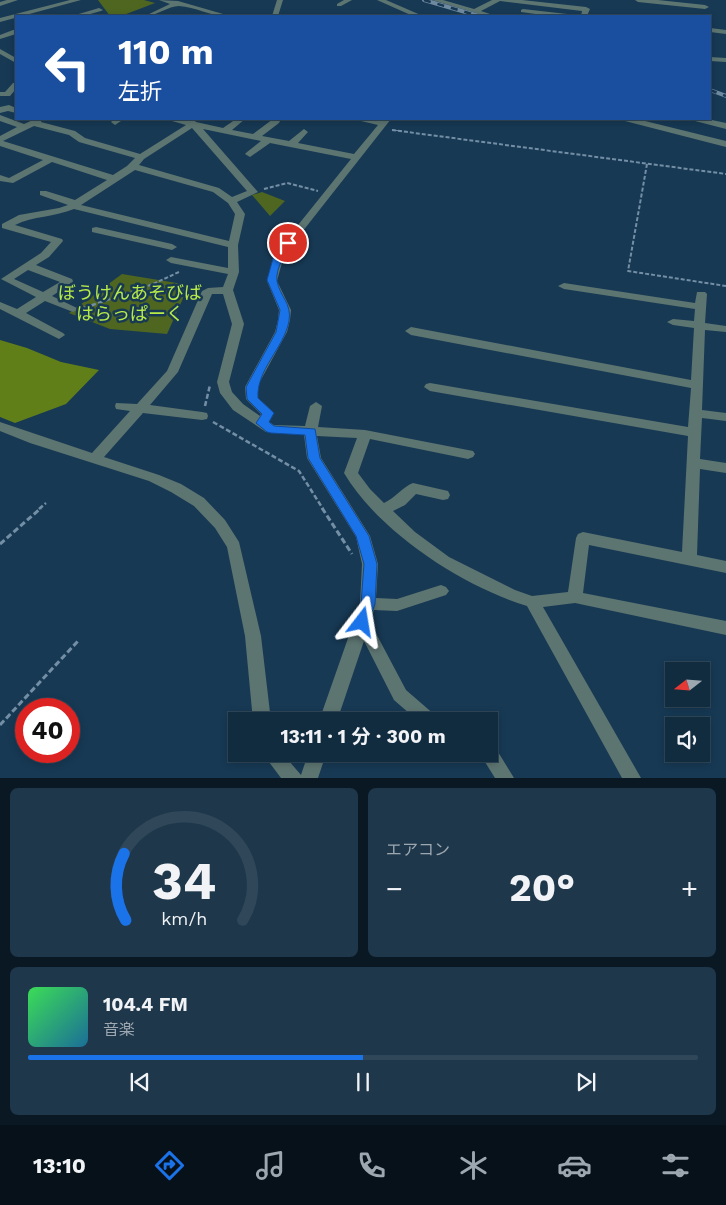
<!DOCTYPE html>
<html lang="ja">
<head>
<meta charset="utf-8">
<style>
  body { margin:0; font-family:"Work Sans","Noto Sans JP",sans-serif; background:#1e374a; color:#f1f3f6; height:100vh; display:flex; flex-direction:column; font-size:19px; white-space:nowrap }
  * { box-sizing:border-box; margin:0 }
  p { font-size:16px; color:#9ca7b0 }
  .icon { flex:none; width:28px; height:28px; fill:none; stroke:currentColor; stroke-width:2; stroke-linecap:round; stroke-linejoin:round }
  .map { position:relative; height:778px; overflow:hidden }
  .side { display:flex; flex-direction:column; gap:10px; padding:10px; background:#091823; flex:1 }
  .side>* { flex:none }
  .top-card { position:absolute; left:15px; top:15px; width:696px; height:105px; border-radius:0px; box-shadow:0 2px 8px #0003,0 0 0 1px #304759; background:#1a4fa0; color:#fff; overflow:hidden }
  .needle { width:32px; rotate:253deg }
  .controls { position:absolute; left:665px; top:662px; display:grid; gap:10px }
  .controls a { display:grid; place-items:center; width:45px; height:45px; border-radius:0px; background:#112b3f; box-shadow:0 2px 8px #0003,0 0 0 1px #304759; font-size:25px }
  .speed { position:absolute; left:15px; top:698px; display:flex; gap:10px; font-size:25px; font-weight:700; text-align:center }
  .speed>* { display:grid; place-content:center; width:65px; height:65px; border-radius:50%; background:#112b3f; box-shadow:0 2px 8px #0003,0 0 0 1px #304759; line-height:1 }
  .speed .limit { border:8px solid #d22; background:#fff; color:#111 }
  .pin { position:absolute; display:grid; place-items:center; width:42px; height:42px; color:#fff; margin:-21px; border:2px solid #fff; border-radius:50%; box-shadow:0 1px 5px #0007 }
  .me { position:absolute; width:55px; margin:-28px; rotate:14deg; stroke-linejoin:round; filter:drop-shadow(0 0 4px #0008) }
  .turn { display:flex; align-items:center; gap:18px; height:105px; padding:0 20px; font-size:22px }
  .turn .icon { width:65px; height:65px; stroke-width:2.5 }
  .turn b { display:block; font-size:35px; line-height:42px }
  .big { font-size:38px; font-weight:700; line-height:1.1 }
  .side .card { flex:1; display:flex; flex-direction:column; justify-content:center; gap:8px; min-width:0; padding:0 18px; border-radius:8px; background:#1e374a }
  .side .dial { align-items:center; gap:0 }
  .dial svg { height:130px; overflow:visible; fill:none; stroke:#304759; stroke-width:7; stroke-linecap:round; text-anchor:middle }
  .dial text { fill:#f1f3f6; stroke:none }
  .song { display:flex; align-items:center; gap:15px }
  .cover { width:60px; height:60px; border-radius:8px; background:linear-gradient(135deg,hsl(130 70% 55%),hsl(200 70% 35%)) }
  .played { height:5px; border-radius:2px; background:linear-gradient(90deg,#1a73e8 50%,#304759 50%) }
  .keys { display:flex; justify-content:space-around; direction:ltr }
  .heat { display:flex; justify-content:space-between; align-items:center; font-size:28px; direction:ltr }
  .side .tiles { flex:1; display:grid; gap:10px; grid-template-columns:1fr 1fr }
  .card:last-child { grid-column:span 2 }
  .trip { position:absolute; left:228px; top:712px; width:270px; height:50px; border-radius:0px; background:#112b3f; box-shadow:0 2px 8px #0003,0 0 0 1px #304759; font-weight:700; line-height:50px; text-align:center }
  .menu { display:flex; height:80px; justify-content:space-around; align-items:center; background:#071119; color:#9ca7b0 }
  .menu .icon { width:35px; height:35px }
  .menu .current { color:#1a73e8 }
  .menu b { font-size:22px; color:#f1f3f6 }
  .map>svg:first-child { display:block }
  .green { fill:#4f6620 }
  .forest { fill:#617f19 }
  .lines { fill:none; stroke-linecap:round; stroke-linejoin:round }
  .path-far3 { stroke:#748fa5; stroke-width:1; stroke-dasharray:3 1; stroke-linecap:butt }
  .path-far2 { stroke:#748fa5; stroke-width:2; stroke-dasharray:4 2; stroke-linecap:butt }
  .path-far1 { stroke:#748fa5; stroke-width:2.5; stroke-dasharray:5 2.5; stroke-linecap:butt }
  .path { stroke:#748fa5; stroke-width:3; stroke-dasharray:6 3; stroke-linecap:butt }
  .minor { fill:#5d7571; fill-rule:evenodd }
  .rail-casing { stroke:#6f8aa0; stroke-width:4 }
  .rail { stroke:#173954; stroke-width:2.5; stroke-dasharray:7; stroke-linecap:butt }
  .route { fill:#1a73e8; stroke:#114b97 }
  .labels { text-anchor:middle; stroke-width:5; stroke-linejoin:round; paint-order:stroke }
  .park-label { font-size:18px; fill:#b8ea48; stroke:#173954 }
</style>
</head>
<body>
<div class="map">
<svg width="726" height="778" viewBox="0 0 726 778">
  <rect width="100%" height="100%" fill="#173954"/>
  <g class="green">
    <path d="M98,0H144L155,3L121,16H110Z"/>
    <path d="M262,192L285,201L270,216L252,195Z"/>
    <path d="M122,274L189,285L167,334L110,329L69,313Z"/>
  </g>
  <path class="forest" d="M0,340L27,348L61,362L99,370L66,404L15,423L0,417Z"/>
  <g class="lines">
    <path class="path-far3" d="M392,130L402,131"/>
    <g class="path-far2">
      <path d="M392,130L726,174"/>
      <path d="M647,164L628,271L726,286"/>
      <path d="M264,189L287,183L318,191"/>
      <path d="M114,298L153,284L179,272"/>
    </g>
    <g class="path-far1">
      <path d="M84,308L118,296"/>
      <path d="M205,406L210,385"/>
      <path d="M213,422L299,471L323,509"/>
      <path d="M39,509L46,503"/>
    </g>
    <g class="path">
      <path d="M322,508L352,554"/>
      <path d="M0,544L41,508"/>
      <path d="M0,725L78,641"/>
    </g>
    <g class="minor">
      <path d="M7,0H18L0,6V2Z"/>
      <path d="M70,0H81L0,22V18Z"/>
      <path d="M159,0L178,1L230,16C212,17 196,7 179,6C168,6 157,16 145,16L170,4Z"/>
      <path d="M277,0H283L278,16H272Z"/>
      <path d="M344,0H352L341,6H337V4Z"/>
      <path d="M377,0H386L423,16H413Z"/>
      <path d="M432,0H443L474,9L492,0H522L586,7L590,9L587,16H581L582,11L500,1L481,11L496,16H486Z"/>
      <path d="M635,0H658L705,5L709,7L705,9L638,2Z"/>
      <path d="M99,8L103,10L101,11L83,16H72Z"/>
      <path d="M523,9L567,14L571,16H550L521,12V10Z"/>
      <path d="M710,28L726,30V34L710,32Z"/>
      <path d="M13,30H16V34L0,39V35Z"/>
      <path d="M0,49L16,58V63L0,54Z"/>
      <path d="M710,57L726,58V62L710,61Z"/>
      <path d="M13,83H16V89L10,96H0V92H5Z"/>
      <path d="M9,105L16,108V113L8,111L0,113V107Z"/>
      <path d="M0,115L24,124L35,119H42L41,122L75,131L85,138L140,154L186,125L172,121L171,119H193L196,122L223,128L236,119H245L232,130L253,134L273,119H277L280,121L279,123L262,136L289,141L304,129L308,132L298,143L354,154L378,125L361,121L360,119L381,121L383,119H391L284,255L277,281L291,310L290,320L287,332L257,387L258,398L274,413L269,422L274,425L305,426L310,406L316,402L322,406L318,427L365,430L473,451L475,454L473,457L468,459L370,439L358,473L370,489L384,503C395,498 404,486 413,483L448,491L450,495L448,499L443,500L416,494L405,505L393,511L415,532L449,557L515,590L532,596L568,592L576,538L578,534L583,532L682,552L688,436L430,391L424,387L426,384L430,383L688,427L691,388L411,335L405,331L411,327L691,380L694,328L673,325L667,322L673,319L694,321L695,309L564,289L558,286L564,283L695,303L697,292H705L707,294L705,323L726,326V332L705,330L702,410L726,413V421L702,418L700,459L726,463V473L700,469L697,555L726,561V573L589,545L583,593L726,621V635L575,603L543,607L641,778H622L527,606C462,586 379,532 344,473L357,438L317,436L321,458L370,536L378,564L376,598L397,599L441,585L446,587L449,591L446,595L397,611L374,610L370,622L406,690L436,716L439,721H418L394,700L364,641L337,721H319L360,604L362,564L356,537L307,458L304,435L266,432L233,410L220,393L217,382L232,324L223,294H212L178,372L150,405L202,412L207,413L208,416L207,419L202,420L143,413L104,457L159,475L181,484L204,498L225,520L239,542L261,636L271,721H253L245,636L227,547L215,528L194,506L171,492L149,481L30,443L0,431V422L92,453L130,411L116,409L115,406L116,403L137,404L167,371L202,291L208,288L223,287L228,274L171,263L166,260L171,257L228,268V247L74,209C55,217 33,216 15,225L62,239L63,241L49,257L36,265L72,279L73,281L72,283L52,296L79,309L73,312L45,301L26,313L63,333L65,335L59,339L0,309V302L17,309L36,297L1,279L41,253L51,242L2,228V224L19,215L59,208L68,205L40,195V191H46L75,200L107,180L52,162L13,183L0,181V175L9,178L43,160L0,146V136L17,127L0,121ZM34,126L69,135L79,142L135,158L127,166L113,175L3,141ZM192,128L247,191L232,197L219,188L139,165L144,159ZM203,129L261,141L247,152L245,154L250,157L270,143L351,159L274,255L267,281L279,310L278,320L275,332L245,387L246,399L261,414L260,416L243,404L232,392L229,382L244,324L233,290L239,272L238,245L245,214L237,202L258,192ZM135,170L213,192L228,203L235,214L229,241L81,205ZM28,270L60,282L43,292L14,279Z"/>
      <path d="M114,119H124L115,125L111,122Z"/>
      <path d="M624,119H637L726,141V147L625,121Z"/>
      <path d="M694,119H707L726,123V129L695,121Z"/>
      <path d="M96,227L172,244L177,247L172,250L92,232V228Z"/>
      <path d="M489,745L495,747L514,778H495L480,754H489Z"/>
      <path d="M263,754H283L301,775L308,754H326L318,778H281Z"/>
    </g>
    <g class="rail-casing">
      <g id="rail">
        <path d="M424,0L479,16"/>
        <path d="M710,90L726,96"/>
      </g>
    </g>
    <use href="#rail" class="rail"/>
  </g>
  <path class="route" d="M288,240L293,243C286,252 275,269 277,281C280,297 292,303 289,321C284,348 256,370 258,398L274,413L269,422L274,426L315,429L320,458L369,536L377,564L375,604L367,626L362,628L357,626L355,622L361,604L364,564L356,536L308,458L305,435L271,433L267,432L256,423L262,414L247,399L246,387L276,332L280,310L267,280L274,255L285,241Z"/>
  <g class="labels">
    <g class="park-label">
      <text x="130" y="299">ぼうけんあそびば<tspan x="130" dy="21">はらっぱーく</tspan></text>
    </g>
  </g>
</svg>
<div class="controls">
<a><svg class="needle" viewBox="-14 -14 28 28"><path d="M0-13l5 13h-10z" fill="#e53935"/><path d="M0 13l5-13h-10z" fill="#9ca7b0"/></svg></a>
<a><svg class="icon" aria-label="sound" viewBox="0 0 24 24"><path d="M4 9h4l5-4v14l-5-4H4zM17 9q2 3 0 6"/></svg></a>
</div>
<div class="speed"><div class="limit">40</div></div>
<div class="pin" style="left:288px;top:243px;background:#d93025"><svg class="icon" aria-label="arrive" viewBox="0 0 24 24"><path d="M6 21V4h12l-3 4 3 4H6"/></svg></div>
<svg class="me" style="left:362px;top:622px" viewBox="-20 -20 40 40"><path d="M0-17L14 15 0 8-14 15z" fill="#1a73e8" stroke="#fff" stroke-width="4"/></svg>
<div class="trip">13:11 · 1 分 · 300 m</div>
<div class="top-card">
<div class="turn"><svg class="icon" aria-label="left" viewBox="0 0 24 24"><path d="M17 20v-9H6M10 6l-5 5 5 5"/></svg><div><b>110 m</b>左折</div></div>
</div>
</div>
<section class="side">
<div class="tiles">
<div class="card dial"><svg viewBox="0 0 100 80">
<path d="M14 69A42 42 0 1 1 86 69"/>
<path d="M14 69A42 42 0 0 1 13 28" stroke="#1a73e8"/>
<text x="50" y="56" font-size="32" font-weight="700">34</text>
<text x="50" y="72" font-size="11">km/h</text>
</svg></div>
<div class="card"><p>エアコン</p>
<div class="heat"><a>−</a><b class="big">20°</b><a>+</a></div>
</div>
<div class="card">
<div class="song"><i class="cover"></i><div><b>104.4 FM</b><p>音楽</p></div></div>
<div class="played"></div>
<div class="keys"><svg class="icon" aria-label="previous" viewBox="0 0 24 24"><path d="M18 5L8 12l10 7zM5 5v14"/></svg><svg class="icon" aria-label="pause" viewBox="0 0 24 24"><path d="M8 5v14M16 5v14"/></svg><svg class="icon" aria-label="next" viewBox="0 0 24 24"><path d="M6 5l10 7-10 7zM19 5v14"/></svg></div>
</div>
</div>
</section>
<nav class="menu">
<b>13:10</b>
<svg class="icon current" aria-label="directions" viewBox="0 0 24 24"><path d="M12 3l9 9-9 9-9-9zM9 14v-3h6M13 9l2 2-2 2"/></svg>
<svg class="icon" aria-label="music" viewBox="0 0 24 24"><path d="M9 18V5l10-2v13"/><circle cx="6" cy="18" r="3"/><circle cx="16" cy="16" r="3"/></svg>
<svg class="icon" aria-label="phone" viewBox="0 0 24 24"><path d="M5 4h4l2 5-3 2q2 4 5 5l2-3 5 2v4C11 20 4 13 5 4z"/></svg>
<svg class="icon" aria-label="climate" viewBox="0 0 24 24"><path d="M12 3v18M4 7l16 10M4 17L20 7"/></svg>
<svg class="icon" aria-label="car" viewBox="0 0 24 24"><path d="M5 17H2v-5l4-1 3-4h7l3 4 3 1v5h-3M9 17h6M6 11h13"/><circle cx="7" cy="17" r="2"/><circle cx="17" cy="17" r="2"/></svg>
<svg class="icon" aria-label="filters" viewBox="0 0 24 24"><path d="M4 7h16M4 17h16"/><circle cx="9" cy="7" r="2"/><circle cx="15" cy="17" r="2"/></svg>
</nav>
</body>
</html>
